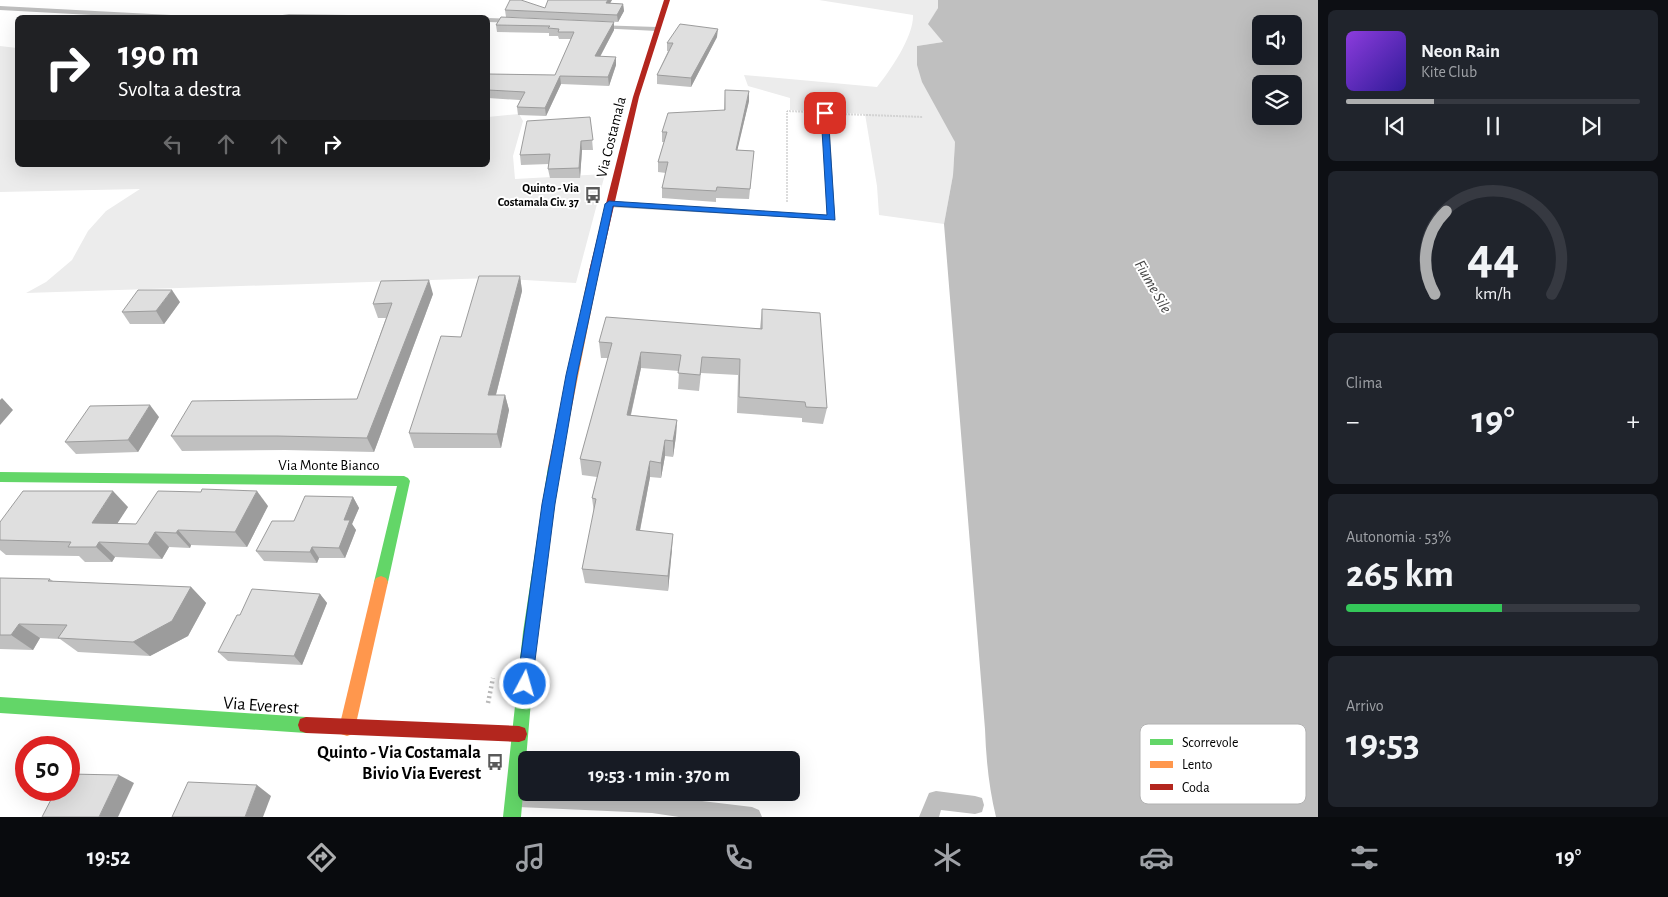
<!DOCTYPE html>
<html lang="it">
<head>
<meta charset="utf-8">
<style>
  body { margin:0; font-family:"Alegreya Sans",sans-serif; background:#20242c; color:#f1f3f6; height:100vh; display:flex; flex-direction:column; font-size:19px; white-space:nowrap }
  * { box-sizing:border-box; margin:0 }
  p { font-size:16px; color:#9ea1a6 }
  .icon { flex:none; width:28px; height:28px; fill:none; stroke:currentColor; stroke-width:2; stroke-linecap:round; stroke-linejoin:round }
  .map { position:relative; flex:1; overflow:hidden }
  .drawer { display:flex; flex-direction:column; gap:10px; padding:10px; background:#0d0f14; width:350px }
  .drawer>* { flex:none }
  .guide { position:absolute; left:15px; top:15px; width:475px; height:152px; border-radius:8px; box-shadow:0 5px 20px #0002; background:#202124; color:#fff; overflow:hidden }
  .controls { position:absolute; left:1252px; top:15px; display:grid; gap:10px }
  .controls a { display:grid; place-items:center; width:50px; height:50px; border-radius:8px; background:#171b24; box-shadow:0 5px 20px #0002; font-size:25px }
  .speed { position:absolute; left:15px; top:736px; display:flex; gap:10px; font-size:25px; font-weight:700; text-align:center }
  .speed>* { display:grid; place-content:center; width:65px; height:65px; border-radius:50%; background:#171b24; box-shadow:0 5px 20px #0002; line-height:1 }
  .speed .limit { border:8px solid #d22; background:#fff; color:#111 }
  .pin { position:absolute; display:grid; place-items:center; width:42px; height:42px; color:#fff; margin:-21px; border-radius:10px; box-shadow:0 2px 8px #0006 }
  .me { position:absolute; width:55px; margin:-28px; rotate:6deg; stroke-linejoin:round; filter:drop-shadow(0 0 4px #0008) }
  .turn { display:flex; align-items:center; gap:18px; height:105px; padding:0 20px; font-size:22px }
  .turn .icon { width:65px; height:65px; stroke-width:2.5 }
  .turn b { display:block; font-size:35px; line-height:42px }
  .lanes { display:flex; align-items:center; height:48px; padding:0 20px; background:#0003; justify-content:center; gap:25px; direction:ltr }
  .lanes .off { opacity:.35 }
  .big { font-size:38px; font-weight:700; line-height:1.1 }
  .drawer .widget { flex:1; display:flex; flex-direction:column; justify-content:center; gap:8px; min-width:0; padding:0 18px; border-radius:8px; background:#20242c }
  .drawer .dial { align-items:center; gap:0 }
  .dial svg { height:130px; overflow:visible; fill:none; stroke:#363941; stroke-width:7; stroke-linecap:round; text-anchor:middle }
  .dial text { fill:#f1f3f6; stroke:none }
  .song { display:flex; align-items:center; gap:15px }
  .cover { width:60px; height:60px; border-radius:8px; background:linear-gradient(135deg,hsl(270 70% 55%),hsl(250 70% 35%)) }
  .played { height:5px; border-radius:2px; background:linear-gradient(90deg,#adaeaf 30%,#363941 30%) }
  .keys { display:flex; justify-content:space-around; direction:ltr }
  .heat { display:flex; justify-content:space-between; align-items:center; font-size:28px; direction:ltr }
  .charge { height:8px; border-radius:4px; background:linear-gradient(90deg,#34c759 53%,#363941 0) }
  .trip { position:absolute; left:518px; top:751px; width:282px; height:50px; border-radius:8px; background:#171b24; box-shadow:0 5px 20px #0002; font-weight:700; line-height:50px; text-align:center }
  .tab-bar { display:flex; height:80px; justify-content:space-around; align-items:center; background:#090b0e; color:#9ea1a6 }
  .tab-bar .icon { width:35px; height:35px }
  .tab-bar .on { color:#adaeaf }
  .tab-bar b { font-size:22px; color:#f1f3f6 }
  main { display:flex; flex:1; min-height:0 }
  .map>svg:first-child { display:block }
  .green { fill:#ececec }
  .water { fill:#bfbfbf; fill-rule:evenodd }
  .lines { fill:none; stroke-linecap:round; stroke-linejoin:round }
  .path-far1 { stroke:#b9b9b9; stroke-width:2; stroke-dasharray:0.5 1; stroke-linecap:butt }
  .path { stroke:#b9b9b9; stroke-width:4.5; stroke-dasharray:2 3; stroke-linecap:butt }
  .lane { fill:#bebebe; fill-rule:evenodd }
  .fast { fill:#63d668; fill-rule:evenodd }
  .slow { fill:#ff974d; fill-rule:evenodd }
  .jam { fill:#b3261e; fill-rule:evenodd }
  .wall { fill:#c0c0c0 }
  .shaded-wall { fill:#9c9c9c }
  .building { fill:#dfdfdf; stroke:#9c9c9c }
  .route { fill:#1a73e8; stroke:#114b97 }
  .labels { text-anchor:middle; stroke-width:4; stroke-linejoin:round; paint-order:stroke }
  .far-poi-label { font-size:12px; font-weight:bold; fill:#000; stroke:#fff; text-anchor:end }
  .street-label { font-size:15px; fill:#000; stroke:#fff }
  .water-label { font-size:16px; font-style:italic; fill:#444; stroke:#fff }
  .near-street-label { font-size:18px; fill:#000; stroke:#fff }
  .near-poi-label { font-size:18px; font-weight:bold; fill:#000; stroke:#fff; text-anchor:end }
  .key { fill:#fff; stroke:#b2b2b2; stroke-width:1 }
  .key-label { font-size:14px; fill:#000 }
</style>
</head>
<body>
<main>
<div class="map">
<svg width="1318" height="817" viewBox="0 0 1318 817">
  <rect width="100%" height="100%" fill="#fff"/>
  <g class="green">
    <path d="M819,0H938V8L929,24L943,42L917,46L955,142L953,175L944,224L879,215L877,186L865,114L790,110V98L748,86L744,75L877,87C890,71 914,36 913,15Z"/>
    <path d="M0,46L17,48L18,165H488V117L519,114L523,121L513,156L515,179L605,174L576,283L492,278L26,293L46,282L72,260L88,231L106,211L140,189L0,192Z"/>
  </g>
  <path class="water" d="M938,0H1318V817H996C989,788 986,759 985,729L944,224L953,175L955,142L922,82L917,65V46L943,42L928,24L938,8ZM1261,24H1294V56H1261ZM1261,84H1294V116H1261Z"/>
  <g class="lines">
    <g class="path-far1">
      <path d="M839,114L923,117"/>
      <path d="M787,202V111L810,112"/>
    </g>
    <path class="path" d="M488,703L493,678"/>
    <g class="lane">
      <path d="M0,6L190,16L193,18H146L0,10Z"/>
      <path d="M289,14L409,16L412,18H263Z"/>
      <path d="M488,18L515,19L518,21L515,23L488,22Z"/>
      <path d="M595,25L657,27L660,29L657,31L597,28L594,26Z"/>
      <path d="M822,111L829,113L835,220L609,207L604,204L609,201L827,215Z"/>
      <path d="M518,789H526V792L652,795L752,807L759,810L762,817H679L652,813L518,807L511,805L509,798L511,791Z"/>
      <path d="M936,791L975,796L982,798L984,805L982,812L975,814L941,810L939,817H919L929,793Z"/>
    </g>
    <g class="fast">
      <path d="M554,462L558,464L560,467L537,632L521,817H503L523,632L548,467L550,464Z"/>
      <path d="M0,472L404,476L408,478L410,481L388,582L386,586L381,588L376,586L374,582L397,486L0,482Z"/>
      <path d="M0,697L306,717L312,719L314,725L312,731L306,733L0,713Z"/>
    </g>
    <g class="slow">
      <path d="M594,268L599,271L560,467L558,470H550L548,467L589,271Z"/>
      <path d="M381,576L386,578L388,582L355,728L353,734L347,736L341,734L339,728L374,582L376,578Z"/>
    </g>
    <g class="jam">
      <path d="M664,0H670L639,97L599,271L597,273H591L589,271L633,97Z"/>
      <path d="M306,717L519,726L525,728L527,734L525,740L519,742L306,733L300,731L298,725L300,719Z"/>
    </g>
  </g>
  <g class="wall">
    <path d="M612,0L610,3L623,4L624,11L618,22L506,17L505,10L545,8Z"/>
    <path d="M501,17L614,30L600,57L616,65L609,86L561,84L546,116L518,115L517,107L520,100L488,98V74L555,75L571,39H559L558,36H549V33L497,32L496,25Z"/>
    <path d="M717,37L691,87L657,84V75L668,51H667V43Z"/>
    <path d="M725,90L749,101L737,150L754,151L749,199L716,198V202L662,198V188L666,173L658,172V162L664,142H662V132L724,110Z"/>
    <path d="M590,117L593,150H582L580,178H550L548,169L549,164L521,165L520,155Z"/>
    <path d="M520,276L522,291L496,395H505L509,410L501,448H414L409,433L461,337Z"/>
    <path d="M433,294L374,452L285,450L182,451L171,436L357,399L386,318H378L373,304Z"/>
    <path d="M180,302L164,324H130L122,312Z"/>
    <path d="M762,309L827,408L823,424L802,422V418L737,413L738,375L701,373L699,391L678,389L679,371L641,368L631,415L677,420L676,436L673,457L665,456L661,478L650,477L640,531L672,549L668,591L585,583L582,569L594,513L592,498L597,477L582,475L580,459L608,358H601L599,342L760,328Z"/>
    <path d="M159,417L138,452L76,454L65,442Z"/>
    <path d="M353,497L359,508L352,524L356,530L345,558H319L317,563L264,561L256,551L294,521Z"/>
    <path d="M268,506L247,547L191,545L190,548L169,547L162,559L115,557L112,562H85L79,556L6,555L0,550V522L128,507L117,523L136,524Z"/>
    <path d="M0,578L50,579L53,581L191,587L206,603L188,636L150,656L78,652L60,639L40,638L33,650L0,649Z"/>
    <path d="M320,594L327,603L302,665L228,661L218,652Z"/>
  </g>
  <g class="shaded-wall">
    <path d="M608,0H612L606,10V3Z"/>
    <path d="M623,4L624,11L618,22L617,15Z"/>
    <path d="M614,22V30L596,64L595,56Z"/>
    <path d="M718,29L717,37L691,87V78Z"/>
    <path d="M616,57V65L609,86L608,77Z"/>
    <path d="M560,76L561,84L546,116L545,108Z"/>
    <path d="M749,91V101L735,160L736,150Z"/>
    <path d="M581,141L582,150L580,178L579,168Z"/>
    <path d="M520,276L522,291L492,410L488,395Z"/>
    <path d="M429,280L433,294L374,452L367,438Z"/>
    <path d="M172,290L180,302L164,324L156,311Z"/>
    <path d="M641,352V368L627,431V415Z"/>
    <path d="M505,395L509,410L501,448L497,434Z"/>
    <path d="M2,398L13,410L0,425V400Z"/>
    <path d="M150,405L159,417L138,452L128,440Z"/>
    <path d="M677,420L676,436L673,457V441Z"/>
    <path d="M665,440V456L661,478V463Z"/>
    <path d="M650,461V477L637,545L636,530Z"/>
    <path d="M113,491L128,507L108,538L92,523Z"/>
    <path d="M257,491L268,506L247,547L235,532Z"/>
    <path d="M353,497L359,508L352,524L356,530L345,558L339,548L344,520Z"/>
    <path d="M178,530L191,545L190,548L176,533Z"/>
    <path d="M155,532L169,547L162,559L148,544Z"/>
    <path d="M673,534L672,549L668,591V576Z"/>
    <path d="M99,542L115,557L112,562L96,547Z"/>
    <path d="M312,547L319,558L317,563L310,552Z"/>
    <path d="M191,587L206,603L188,636L150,656L133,642Z"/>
    <path d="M320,594L327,603L302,665L294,656Z"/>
    <path d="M19,624L40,638L33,650L11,635Z"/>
    <path d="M119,775L134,783L118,817H99Z"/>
    <path d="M257,785L271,796L263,817H245Z"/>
  </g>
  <g class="building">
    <path d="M510,0H521L545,8L548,0H608L606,3L623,4L617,15L505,10Z"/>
    <path d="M501,17L614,22L595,56L616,57L608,77L560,76L545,108L517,107L525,92L488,90V74L555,75L574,32H558L559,29L548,28L550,26L496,25Z"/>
    <path d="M680,24L718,29L691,78L657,75L673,43H667Z"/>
    <path d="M725,90L749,91L736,150L754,151L750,189L717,187L716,191L662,188L668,162H658L667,132H662L668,113L725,110Z"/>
    <path d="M590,117L593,140L581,141L579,168L548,169L550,154L520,155L527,121Z"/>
    <path d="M479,276H520L488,395H505L497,434L409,433L441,336L461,337Z"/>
    <path d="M429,280L367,438L277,436H171L192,401L357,399L392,303L373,304L381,281Z"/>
    <path d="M138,290H172L156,311L122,312Z"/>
    <path d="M762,309L820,313L827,408L806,407L805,402L739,397L740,359L702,357L700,375L678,373L681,355L641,352L627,415L677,420L673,441L665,440L661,463L650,461L636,530L673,534L668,576L582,569L596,499L592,498L601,462L580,459L612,343L599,342L606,317L762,329Z"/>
    <path d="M150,405L128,440L65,442L90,406Z"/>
    <path d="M202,489L257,491L235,532L178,530L176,533L155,532L148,544L99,542L96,547H68L71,542L0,540V522L23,491H113L92,523L136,524L158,491L201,492Z"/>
    <path d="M305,496L353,497L344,520H350L339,548L312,547L310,552L256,551L272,521H294Z"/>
    <path d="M0,578L50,579L48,581L191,587L172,621L133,642L58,638L67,625L19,624L11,635H0Z"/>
    <path d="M252,589L320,594L294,656L218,652L237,615H240Z"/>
    <path d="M69,774L119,775L99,817H42L56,790H69Z"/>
    <path d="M188,782L257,785L245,817H172Z"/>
  </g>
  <path class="route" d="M825,111L828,113L835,220L613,206L577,375L555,504L532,684L530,690L525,692L519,690L517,684L542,504L566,375L605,204L609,201L827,215L821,113Z"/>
  <defs>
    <g id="bus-bare" transform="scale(1.35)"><path d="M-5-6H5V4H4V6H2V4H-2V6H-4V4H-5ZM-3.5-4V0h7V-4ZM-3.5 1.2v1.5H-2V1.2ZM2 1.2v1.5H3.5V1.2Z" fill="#595959" stroke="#fff" stroke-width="2.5" paint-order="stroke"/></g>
  </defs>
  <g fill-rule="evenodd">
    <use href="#bus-bare" x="593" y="195"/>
    <use href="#bus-bare" x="495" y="762"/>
  </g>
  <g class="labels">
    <g class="far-poi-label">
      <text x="579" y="192">Quinto - Via<tspan x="579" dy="14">Costamala Civ. 37</tspan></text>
    </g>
    <g class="street-label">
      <text transform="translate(611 137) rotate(-76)" y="5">Via Costamala</text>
      <text x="329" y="470">Via Monte Bianco</text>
    </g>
    <g class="water-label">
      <text transform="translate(1154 286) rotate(60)" y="6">Fiume Sile</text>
    </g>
    <g class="near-street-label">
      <text transform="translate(261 705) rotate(4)" y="6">Via Everest</text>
    </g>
    <g class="near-poi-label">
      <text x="481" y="758">Quinto - Via Costamala<tspan x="481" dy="21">Bivio Via Everest</tspan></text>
    </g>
  </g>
  <rect x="1140" y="724" width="166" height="80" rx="8" class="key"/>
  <rect x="1150" y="739" width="23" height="6" fill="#63d668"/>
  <rect x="1150" y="761" width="23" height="7" fill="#ff974d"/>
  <rect x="1150" y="784" width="23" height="6" fill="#b3261e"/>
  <g class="key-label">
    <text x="1182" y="747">Scorrevole</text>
    <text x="1182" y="769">Lento</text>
    <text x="1182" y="792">Coda</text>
  </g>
</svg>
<div class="controls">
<a><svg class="icon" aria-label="sound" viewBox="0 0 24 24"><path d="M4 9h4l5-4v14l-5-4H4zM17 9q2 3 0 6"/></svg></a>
<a><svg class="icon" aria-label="layers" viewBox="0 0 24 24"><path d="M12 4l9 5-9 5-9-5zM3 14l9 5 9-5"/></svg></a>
</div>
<div class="speed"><div class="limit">50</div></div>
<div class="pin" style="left:825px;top:113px;background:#d93025"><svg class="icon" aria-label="arrive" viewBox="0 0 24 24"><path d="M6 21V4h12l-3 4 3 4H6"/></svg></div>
<svg class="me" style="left:525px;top:684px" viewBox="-20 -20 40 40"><circle r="17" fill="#1a73e8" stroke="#fff" stroke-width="3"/><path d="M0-11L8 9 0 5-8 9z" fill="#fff"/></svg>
<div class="trip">19:53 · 1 min · 370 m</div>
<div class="guide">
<div class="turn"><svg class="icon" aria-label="right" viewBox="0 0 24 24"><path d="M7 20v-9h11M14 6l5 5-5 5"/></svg><div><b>190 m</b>Svolta a destra</div></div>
<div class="lanes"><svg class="icon off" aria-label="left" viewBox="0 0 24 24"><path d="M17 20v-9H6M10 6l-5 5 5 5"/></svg><svg class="icon off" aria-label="ahead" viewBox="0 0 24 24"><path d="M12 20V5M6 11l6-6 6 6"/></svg><svg class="icon off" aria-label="ahead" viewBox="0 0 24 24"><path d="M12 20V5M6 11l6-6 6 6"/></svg><svg class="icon" aria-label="right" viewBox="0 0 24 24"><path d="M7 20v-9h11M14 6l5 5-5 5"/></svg></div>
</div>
</div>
<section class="drawer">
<div class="widget">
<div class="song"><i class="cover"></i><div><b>Neon Rain</b><p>Kite Club</p></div></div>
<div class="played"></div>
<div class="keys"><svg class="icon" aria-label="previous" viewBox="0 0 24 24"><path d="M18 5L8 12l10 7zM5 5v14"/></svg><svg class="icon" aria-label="pause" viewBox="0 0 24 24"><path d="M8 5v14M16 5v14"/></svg><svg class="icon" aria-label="next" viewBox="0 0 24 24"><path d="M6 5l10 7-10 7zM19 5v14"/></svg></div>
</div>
<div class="widget dial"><svg viewBox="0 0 100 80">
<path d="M14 69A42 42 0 1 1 86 69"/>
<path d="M14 69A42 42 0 0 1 21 18" stroke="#adaeaf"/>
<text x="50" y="56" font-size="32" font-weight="700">44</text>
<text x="50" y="72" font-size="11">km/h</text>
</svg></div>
<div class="widget"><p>Clima</p>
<div class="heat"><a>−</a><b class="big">19°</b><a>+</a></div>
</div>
<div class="widget"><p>Autonomia · 53%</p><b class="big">265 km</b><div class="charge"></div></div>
<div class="widget"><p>Arrivo</p><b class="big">19:53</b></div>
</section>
</main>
<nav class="tab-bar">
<b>19:52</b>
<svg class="icon on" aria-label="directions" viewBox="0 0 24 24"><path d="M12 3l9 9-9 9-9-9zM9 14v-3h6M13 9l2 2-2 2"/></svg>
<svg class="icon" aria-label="music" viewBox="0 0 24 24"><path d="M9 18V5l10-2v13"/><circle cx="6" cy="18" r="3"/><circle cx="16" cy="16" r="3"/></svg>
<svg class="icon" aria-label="phone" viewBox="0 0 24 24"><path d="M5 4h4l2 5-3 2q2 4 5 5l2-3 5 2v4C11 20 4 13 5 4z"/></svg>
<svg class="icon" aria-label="climate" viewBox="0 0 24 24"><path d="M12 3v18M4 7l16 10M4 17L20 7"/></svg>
<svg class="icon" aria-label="car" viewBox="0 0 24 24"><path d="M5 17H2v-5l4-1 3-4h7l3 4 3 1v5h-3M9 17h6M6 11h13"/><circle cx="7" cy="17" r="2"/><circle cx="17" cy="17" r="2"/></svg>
<svg class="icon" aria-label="filters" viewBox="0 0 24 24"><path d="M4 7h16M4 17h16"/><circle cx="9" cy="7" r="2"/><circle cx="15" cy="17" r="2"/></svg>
<b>19°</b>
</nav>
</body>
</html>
